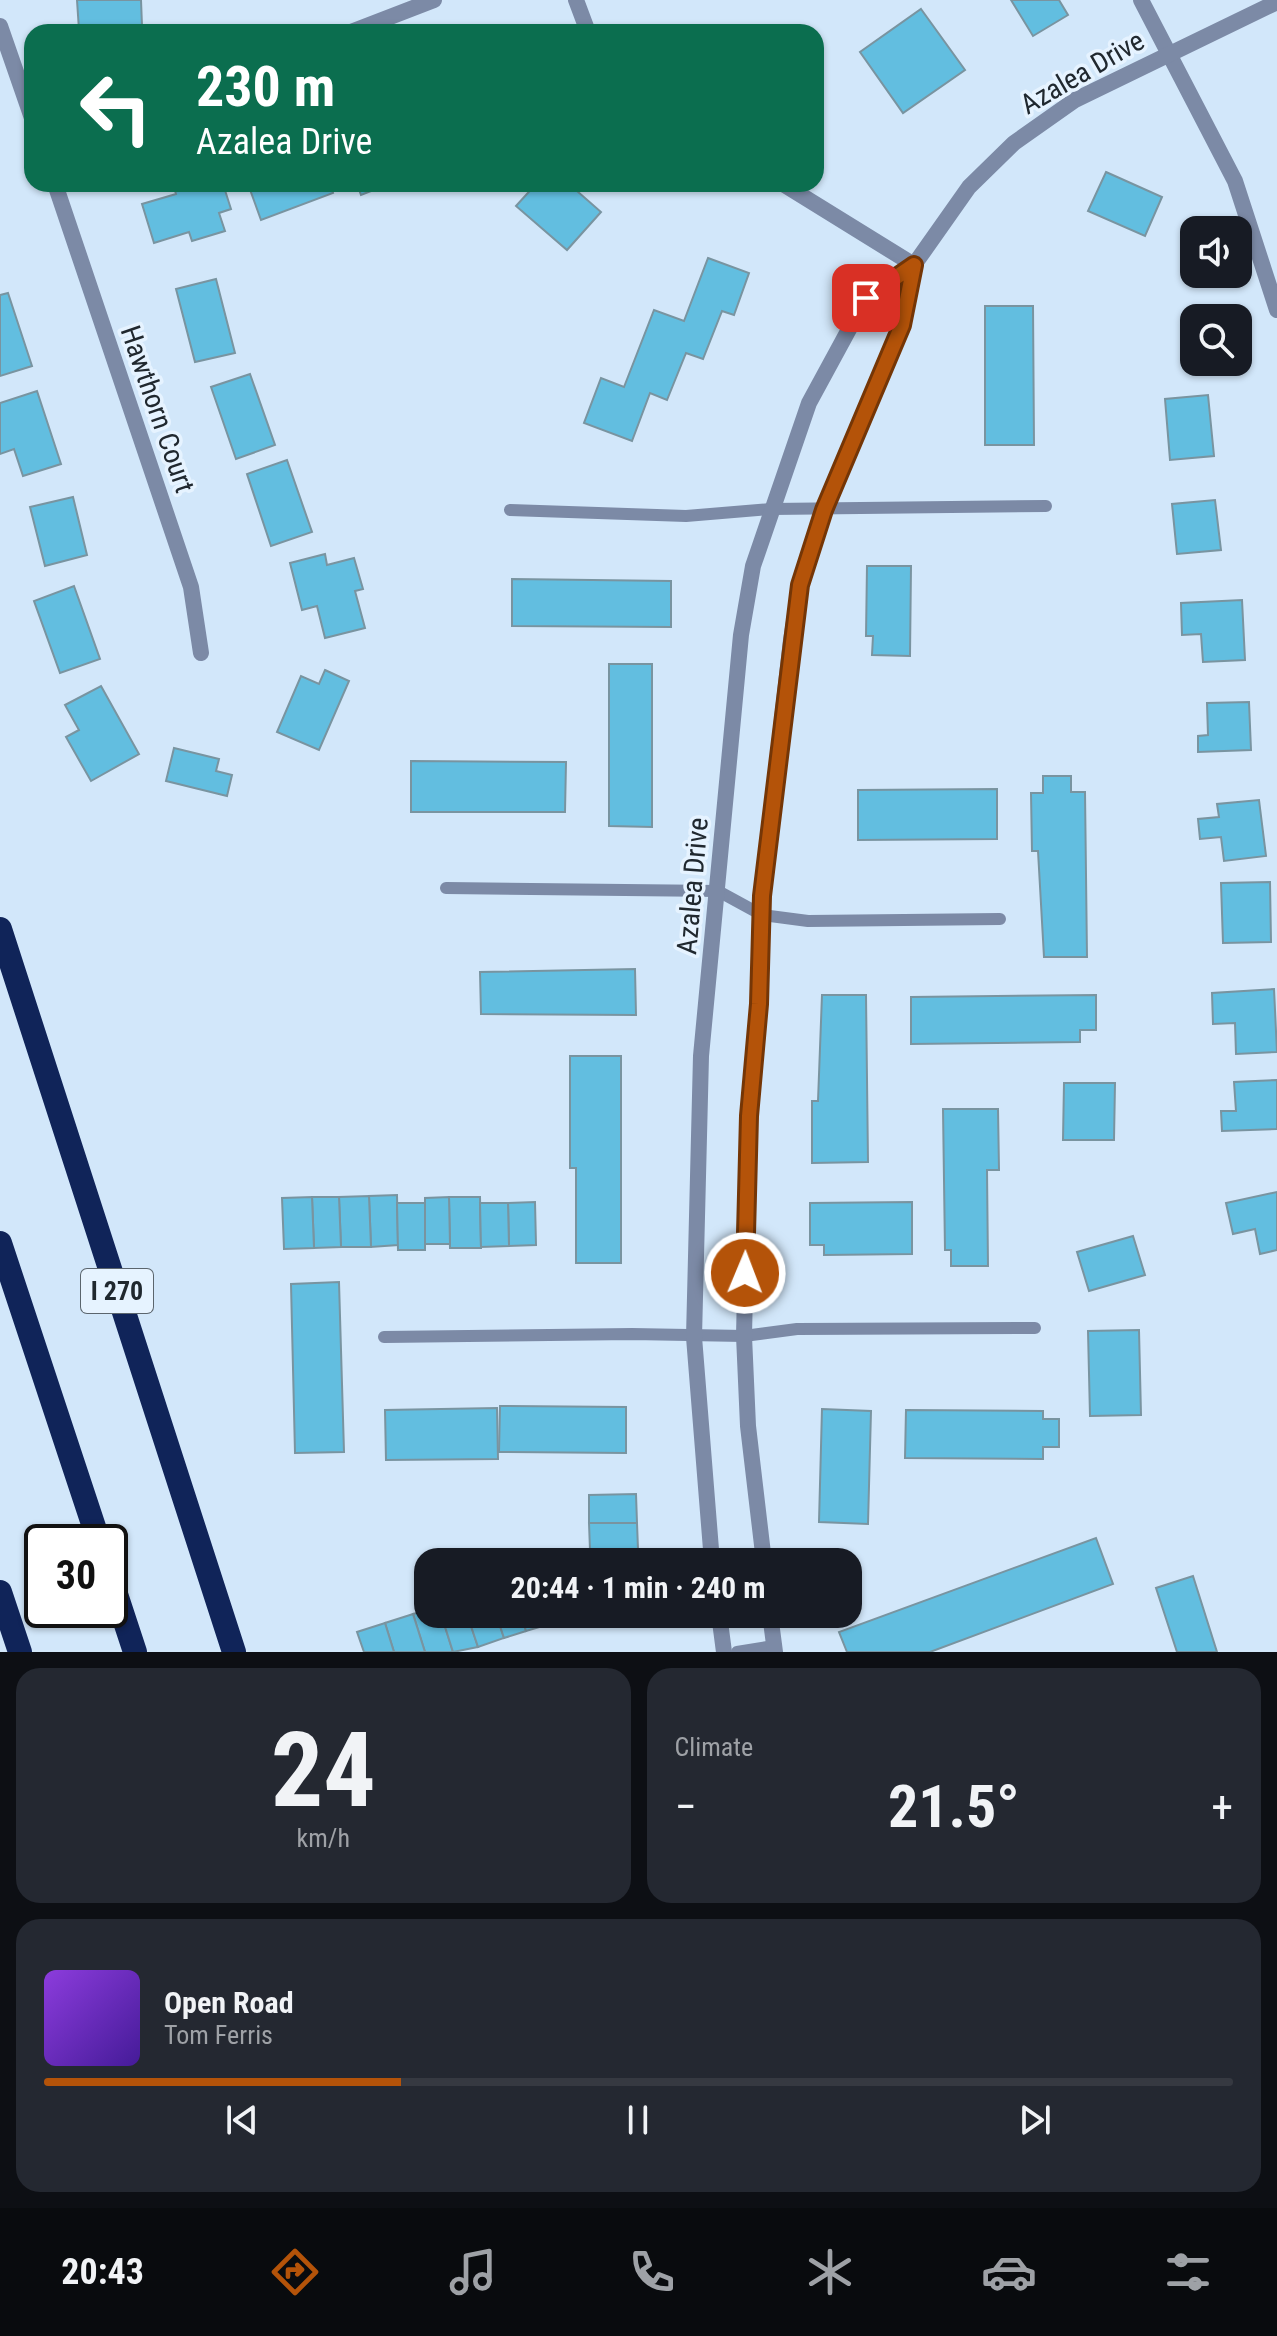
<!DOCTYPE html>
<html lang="en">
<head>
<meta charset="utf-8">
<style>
  body { margin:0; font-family:"Roboto Condensed",sans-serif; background:#242831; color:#f1f3f6; height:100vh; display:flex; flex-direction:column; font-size:30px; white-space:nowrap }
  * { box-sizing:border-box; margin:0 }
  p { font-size:26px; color:#9ea1a6 }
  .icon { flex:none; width:44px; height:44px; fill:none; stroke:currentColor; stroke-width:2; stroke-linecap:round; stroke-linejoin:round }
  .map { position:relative; height:1652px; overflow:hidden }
  .details { display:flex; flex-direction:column; gap:16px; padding:16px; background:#0d0f14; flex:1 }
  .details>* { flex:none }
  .banner { position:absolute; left:24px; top:24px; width:800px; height:168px; border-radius:24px; box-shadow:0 2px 6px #0004; background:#0b6e4f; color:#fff; overflow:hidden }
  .tools { position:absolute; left:1180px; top:216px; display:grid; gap:16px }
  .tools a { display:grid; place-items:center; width:72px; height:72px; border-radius:16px; background:#171b24; box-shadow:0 2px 6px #0004; font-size:40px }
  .speed { position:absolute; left:24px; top:1524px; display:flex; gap:16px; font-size:40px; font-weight:700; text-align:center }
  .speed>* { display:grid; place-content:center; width:104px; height:104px; border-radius:50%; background:#171b24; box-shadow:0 2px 6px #0004; line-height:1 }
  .speed .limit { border:4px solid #111; border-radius:12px; background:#fff; color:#111 }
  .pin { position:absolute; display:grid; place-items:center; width:68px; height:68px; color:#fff; margin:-34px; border-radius:16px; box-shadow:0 4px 12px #0006 }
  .me { position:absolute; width:88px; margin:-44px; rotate:1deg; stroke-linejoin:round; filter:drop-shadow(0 0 6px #0008) }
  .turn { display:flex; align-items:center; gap:28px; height:168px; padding:0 40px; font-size:36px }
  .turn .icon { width:104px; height:104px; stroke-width:2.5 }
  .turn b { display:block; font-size:56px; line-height:68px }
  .big { font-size:60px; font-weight:700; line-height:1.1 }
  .details .widget { flex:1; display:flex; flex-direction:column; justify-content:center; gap:12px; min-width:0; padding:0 28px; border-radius:24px; background:#242831 }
  .details .dial { align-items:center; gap:0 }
  .dial b { font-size:104px; line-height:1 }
  .song { display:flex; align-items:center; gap:24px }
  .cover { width:96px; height:96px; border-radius:12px; background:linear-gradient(135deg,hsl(270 70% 55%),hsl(260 70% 35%)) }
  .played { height:8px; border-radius:4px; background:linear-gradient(90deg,#b45309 30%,#363941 30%) }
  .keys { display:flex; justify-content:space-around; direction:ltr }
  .heat { display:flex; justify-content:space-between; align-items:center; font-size:44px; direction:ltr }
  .details .tiles { flex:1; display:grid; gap:16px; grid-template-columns:1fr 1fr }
  .widget:last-child { grid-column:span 2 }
  .trip { position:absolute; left:414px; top:1548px; width:448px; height:80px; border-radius:24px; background:#171b24; box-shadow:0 2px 6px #0004; font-weight:700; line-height:80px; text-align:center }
  .tabs { display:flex; height:128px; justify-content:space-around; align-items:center; background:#090b0e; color:#9ea1a6 }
  .tabs .icon { width:56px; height:56px }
  .tabs .on { color:#b45309 }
  .tabs b { font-size:36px; color:#f1f3f6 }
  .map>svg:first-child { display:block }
  .building { fill:#62bee0; stroke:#7994a0; stroke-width:2 }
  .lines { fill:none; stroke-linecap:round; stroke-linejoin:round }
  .service { stroke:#7c8aa6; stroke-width:12 }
  .minor { stroke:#7c8aa6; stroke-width:16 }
  .motorway { stroke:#102459; stroke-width:24 }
  .route-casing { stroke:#753606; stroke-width:20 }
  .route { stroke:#b45309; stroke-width:14 }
  .labels { text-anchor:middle; stroke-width:7; stroke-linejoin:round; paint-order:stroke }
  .shield { fill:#e6f3ff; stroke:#5b656d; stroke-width:2 }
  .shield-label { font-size:26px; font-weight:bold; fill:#20282f }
  .street-label { font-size:28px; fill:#20282f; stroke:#e6f3ff }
</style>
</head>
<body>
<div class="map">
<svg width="1277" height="1652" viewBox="0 0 1277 1652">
  <rect width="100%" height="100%" fill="#d2e7fa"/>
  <g class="building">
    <path d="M77,0H141L142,26L79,30Z"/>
    <path d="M1011,0H1059L1068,15L1033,36Z"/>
    <path d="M921,9L965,70L903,113L860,52Z"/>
    <path d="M1106,172L1162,197L1145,236L1088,211Z"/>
    <path d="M173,184H223L231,209L219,213L225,231L192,241L189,232L154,243L142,204L176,194Z"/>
    <path d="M248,184H330L333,193L261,220Z"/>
    <path d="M357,184H389L361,195Z"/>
    <path d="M536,184H569L601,212L567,250L516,206Z"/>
    <path d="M708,258L749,273L734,315L722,311L703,359L686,353L667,400L650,393L632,441L584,423L601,378L624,387L654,310L684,321Z"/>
    <path d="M216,279L235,353L195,362L176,289Z"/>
    <path d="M8,293L32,366L0,376V295Z"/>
    <path d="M985,306H1033L1034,445H985Z"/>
    <path d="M250,374L275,445L236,459L211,387Z"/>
    <path d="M37,391L61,464L23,476L14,449L0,454V403Z"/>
    <path d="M1208,395L1214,456L1170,460L1165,399Z"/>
    <path d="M287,460L312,532L271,546L247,474Z"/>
    <path d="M73,497L87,555L45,566L30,507Z"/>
    <path d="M1215,500L1221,550L1177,554L1172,504Z"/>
    <path d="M325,554L327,565L354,558L363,589L355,591L365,628L325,638L317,606L302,610L290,563Z"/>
    <path d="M867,566H911L910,656L872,655L873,636H866Z"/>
    <path d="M512,579L671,581V627L512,626Z"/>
    <path d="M74,586L100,659L60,673L34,601Z"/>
    <path d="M1242,600L1245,660L1203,662L1201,634L1182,635L1181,603Z"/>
    <path d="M609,664H652V827L609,826Z"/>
    <path d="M325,670L349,681L319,750L277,732L301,676L319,684Z"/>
    <path d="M101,686L139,754L91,781L66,737L79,730L65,705Z"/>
    <path d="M1249,702L1251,750L1198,752V736L1208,735L1207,703Z"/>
    <path d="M174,748L219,759L216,771L232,775L227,796L166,781Z"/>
    <path d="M411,761L566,762L565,812H411Z"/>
    <path d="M1043,776H1071V792H1085L1087,957H1044L1038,851H1032L1031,793H1043Z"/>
    <path d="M997,789V839L858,840V790Z"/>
    <path d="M1259,800L1266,856L1224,861L1221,837L1200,839L1198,819L1219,817L1217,804Z"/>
    <path d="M1270,882L1271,942L1223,943L1221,883Z"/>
    <path d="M635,969L636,1015L481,1014L480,972Z"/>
    <path d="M1274,989L1277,1052L1236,1054L1235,1023L1213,1024L1212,993Z"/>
    <path d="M822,995H866L868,1162L812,1163V1101H818Z"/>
    <path d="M1096,995V1030H1080V1042L911,1044V997Z"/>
    <path d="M570,1056H621V1263H576V1168H570Z"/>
    <path d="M1277,1080V1129L1222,1131L1221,1111H1236L1234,1082Z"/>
    <path d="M1064,1083H1115L1114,1140H1063Z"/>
    <path d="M943,1109H998L999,1170H987L988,1266H951V1250H945Z"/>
    <path d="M1277,1192V1250L1260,1254L1255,1229L1233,1234L1226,1203Z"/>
    <path d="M397,1195L398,1245L371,1247L369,1196Z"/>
    <path d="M369,1196L371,1247H341L339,1197Z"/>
    <path d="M312,1197H339L341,1247L314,1248Z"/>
    <path d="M312,1197L314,1248L284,1249L282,1198Z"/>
    <path d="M449,1197H480L481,1248H450Z"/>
    <path d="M449,1197L450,1244H425V1198Z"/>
    <path d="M535,1202L536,1245L509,1246L508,1203Z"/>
    <path d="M912,1202V1254L824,1255V1245H810V1203Z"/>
    <path d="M397,1203H425V1250H398Z"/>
    <path d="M480,1203H508L509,1246L481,1247Z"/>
    <path d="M1133,1236L1145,1275L1089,1291L1077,1252Z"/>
    <path d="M339,1282L344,1452L295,1453L291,1284Z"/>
    <path d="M1139,1330L1141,1415L1090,1416L1088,1331Z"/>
    <path d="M500,1406L626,1407V1453L499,1452Z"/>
    <path d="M497,1408L498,1459L386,1460L385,1410Z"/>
    <path d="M822,1409L871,1411L868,1524L819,1522Z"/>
    <path d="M906,1410L1043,1411V1419H1059V1447H1043V1459L905,1458Z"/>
    <path d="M636,1494L637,1523H589V1495Z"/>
    <path d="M589,1523H637L638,1549L590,1550Z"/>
    <path d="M1096,1538L1113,1584L930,1652H847L839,1632Z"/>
    <path d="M638,1549V1562H590V1550Z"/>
    <path d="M1193,1576L1217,1652H1177L1156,1588Z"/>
    <path d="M428,1610V1614H441L453,1652H425L413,1614Z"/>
    <path d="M413,1614L425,1652H394L385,1623Z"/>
    <path d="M441,1614H467L478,1647L453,1652Z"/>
    <path d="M467,1614H496L504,1638L478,1647Z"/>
    <path d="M496,1614H521L526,1631L504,1638Z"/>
    <path d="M521,1614H553L556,1622L526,1631Z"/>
    <path d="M385,1623L394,1652H364L357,1632Z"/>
  </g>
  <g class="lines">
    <g class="service">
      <path d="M510,510L686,516L771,509L1046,506"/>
      <path d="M446,888L718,891L762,915L808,921L1000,919"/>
      <path d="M384,1337L632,1334L744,1336L797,1329L1035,1328"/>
      <path d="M737,1652L774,1646"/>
    </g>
    <g class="minor">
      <path d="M576,0L588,32"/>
      <path d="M1141,0L1235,181L1277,310"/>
      <path d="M0,26L32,118"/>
      <path d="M351,32L434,0"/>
      <path d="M55,184L191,587L201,653"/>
      <path d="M783,184L914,265"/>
      <path d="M712,1562L694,1337L701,1056L741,635L753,566L809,403L866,298L914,265L969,187L1014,143L1075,100L1277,2"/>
      <path d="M764,1562L748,1426L744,1336L749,1116L759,1004L762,896L791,640L800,585L824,510L902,325L914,265"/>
      <path d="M719,1614L724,1652"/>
      <path d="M770,1614L775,1652"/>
    </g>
    <g class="motorway">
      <path d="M0,929L234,1652"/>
      <path d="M0,1243L99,1542"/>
      <path d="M110,1576L135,1652"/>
      <path d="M0,1592L20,1652"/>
    </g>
  </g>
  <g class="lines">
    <g class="route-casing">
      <path id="route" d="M745,1273L749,1116L759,1004L762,896L800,585L824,510L902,325L914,265L866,298"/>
    </g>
    <use href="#route" class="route"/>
  </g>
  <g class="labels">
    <rect class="shield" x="81" y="1269" width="72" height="44" rx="6"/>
    <g class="shield-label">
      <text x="117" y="1300">I 270</text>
    </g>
    <g class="street-label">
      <text transform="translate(1082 72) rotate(-30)" y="10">Azalea Drive</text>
      <text transform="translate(158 409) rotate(71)" y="10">Hawthorn Court</text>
      <text transform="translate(692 886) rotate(-85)" y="10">Azalea Drive</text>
    </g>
  </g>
</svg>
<div class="tools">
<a><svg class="icon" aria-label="sound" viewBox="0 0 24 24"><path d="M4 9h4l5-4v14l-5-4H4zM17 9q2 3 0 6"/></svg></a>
<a><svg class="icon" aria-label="search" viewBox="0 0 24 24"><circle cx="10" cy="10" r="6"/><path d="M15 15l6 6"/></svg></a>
</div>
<div class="speed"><div class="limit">30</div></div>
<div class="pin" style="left:866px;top:298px;background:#d93025"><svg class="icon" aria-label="arrive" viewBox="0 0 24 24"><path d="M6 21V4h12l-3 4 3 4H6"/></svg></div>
<svg class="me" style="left:745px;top:1273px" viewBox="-20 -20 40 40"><circle r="17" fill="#b45309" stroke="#fff" stroke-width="3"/><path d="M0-11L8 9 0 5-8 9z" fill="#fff"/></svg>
<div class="trip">20:44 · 1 min · 240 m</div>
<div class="banner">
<div class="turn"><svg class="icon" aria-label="left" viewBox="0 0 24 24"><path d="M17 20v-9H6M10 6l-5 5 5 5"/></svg><div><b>230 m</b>Azalea Drive</div></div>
</div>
</div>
<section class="details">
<div class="tiles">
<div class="widget dial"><b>24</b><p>km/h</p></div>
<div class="widget"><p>Climate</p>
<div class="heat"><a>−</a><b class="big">21.5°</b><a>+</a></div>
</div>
<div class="widget">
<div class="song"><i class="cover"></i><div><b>Open Road</b><p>Tom Ferris</p></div></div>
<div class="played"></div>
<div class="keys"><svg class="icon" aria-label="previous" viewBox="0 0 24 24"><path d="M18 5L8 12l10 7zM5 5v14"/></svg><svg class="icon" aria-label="pause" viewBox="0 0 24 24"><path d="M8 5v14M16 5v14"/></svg><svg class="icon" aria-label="next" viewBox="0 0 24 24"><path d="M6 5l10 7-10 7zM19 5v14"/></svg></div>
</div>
</div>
</section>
<nav class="tabs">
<b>20:43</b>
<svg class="icon on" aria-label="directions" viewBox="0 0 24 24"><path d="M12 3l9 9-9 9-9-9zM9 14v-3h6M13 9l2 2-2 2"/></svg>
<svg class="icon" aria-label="music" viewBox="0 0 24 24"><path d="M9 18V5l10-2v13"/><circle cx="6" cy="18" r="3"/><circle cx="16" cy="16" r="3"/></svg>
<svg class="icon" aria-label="phone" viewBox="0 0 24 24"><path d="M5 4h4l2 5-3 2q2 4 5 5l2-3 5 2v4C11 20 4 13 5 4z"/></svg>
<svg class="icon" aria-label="climate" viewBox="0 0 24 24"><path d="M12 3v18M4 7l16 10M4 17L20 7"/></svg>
<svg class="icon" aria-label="car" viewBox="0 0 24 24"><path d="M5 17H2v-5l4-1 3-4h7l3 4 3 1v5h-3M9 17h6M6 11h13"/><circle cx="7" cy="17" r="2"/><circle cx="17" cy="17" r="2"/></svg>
<svg class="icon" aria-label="filters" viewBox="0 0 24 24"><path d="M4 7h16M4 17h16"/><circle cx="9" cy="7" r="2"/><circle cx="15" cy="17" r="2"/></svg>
</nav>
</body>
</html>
